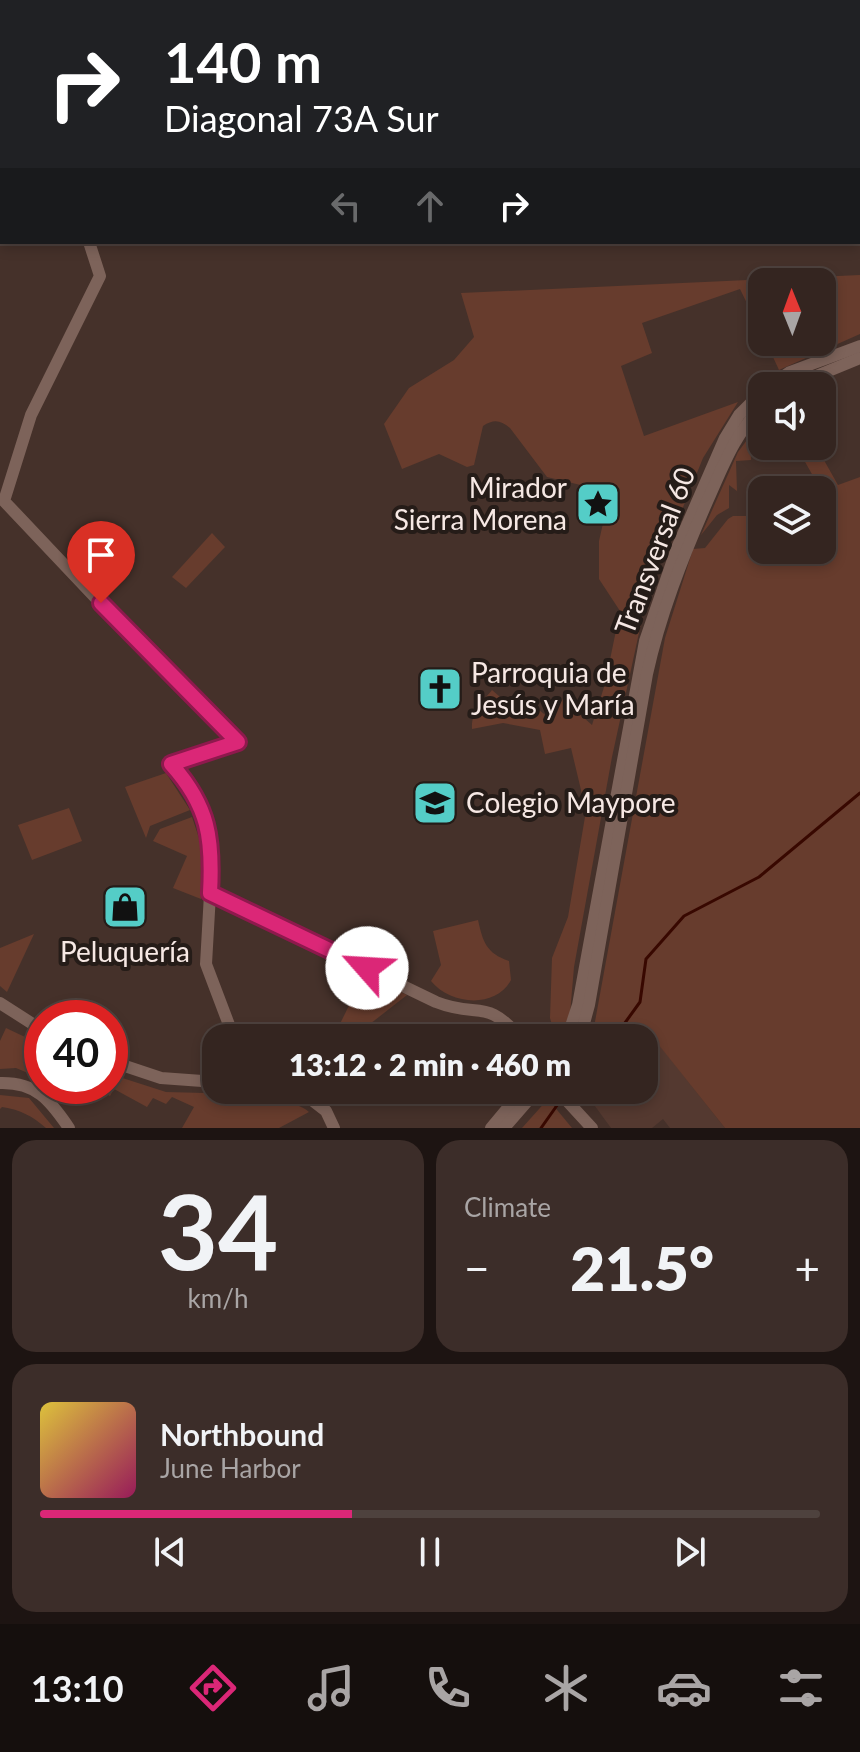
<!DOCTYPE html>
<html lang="en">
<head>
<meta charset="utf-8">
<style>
  body { margin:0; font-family:Lato,sans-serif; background:#3c2d29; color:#f1f3f6; height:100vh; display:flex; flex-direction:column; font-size:30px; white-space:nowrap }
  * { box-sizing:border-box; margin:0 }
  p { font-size:26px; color:#a9a5a5 }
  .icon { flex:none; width:44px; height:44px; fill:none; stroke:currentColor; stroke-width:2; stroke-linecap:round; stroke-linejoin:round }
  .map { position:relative; height:1128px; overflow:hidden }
  .side { display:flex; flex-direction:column; gap:12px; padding:12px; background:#1d1412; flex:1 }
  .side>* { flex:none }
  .banner { position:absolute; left:0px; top:0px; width:860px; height:244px; box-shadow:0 4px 12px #0003,0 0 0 2px #4e423e; background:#202124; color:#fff; overflow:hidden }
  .needle { width:52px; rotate:359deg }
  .tools { position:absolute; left:748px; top:268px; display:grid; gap:16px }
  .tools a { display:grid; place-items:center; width:88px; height:88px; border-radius:16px; background:#342520; box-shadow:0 4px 12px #0003,0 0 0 2px #4e423e; font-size:40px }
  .speed { position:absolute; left:24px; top:1000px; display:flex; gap:16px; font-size:40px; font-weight:700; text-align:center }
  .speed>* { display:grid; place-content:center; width:104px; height:104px; border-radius:50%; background:#342520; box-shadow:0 4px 12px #0003,0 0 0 2px #4e423e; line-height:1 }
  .speed .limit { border:12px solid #d22; background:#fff; color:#111 }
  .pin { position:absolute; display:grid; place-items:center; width:68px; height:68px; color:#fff; margin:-82px -34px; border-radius:50% 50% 50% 0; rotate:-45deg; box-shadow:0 0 8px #0007 }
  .pin .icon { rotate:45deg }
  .me { position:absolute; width:88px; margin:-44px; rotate:296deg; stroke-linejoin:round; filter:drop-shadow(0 0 6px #0008) }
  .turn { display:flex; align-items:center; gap:28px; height:168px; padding:0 32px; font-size:36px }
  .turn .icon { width:104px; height:104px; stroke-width:2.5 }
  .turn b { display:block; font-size:56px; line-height:68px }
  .lanes { display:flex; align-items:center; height:76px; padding:0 32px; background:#0003; justify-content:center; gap:40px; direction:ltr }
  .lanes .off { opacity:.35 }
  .big { font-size:60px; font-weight:800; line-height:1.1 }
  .side .widget { flex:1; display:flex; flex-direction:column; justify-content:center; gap:12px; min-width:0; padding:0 28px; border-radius:24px; background:#3c2d29 }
  .side .dial { align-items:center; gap:0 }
  .dial b { font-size:104px; line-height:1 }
  .song { display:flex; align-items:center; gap:24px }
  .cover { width:96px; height:96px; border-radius:12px; background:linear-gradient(135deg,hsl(50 70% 55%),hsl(330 70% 35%)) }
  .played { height:8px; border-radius:4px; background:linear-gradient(90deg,#db2777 40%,#4e423e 40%) }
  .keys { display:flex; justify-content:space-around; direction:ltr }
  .heat { display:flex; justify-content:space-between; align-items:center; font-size:44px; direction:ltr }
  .side .tiles { flex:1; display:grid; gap:12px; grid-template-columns:1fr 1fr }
  .widget:last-child { grid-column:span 2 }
  .trip { position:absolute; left:202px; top:1024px; width:456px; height:80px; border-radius:24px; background:#342520; box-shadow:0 4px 12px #0003,0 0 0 2px #4e423e; font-weight:800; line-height:80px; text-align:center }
  .tabs { display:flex; height:128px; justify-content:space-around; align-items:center; background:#150f0d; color:#a9a5a5 }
  .tabs .icon { width:56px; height:56px }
  .tabs .active { color:#db2777 }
  .tabs b { font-size:36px; color:#f1f3f6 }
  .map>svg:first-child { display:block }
  .built { fill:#543930 }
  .green { fill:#673c2d }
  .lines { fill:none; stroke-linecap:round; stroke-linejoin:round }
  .stream { stroke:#380800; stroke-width:3 }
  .minor { stroke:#7d635a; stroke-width:12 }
  .route-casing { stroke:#8e194d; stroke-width:20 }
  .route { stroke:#db2777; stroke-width:14 }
  .labels { text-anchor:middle; stroke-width:8; stroke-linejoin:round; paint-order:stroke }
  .poi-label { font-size:28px; fill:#f6e8e4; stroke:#251c18; text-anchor:start }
  .street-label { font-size:28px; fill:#f6e8e4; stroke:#251c18 }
</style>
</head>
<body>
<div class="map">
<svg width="860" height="1128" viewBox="0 0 860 1128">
  <rect width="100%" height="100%" fill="#45312a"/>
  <path class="built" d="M646,1028L725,1128H670L663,1119L652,1128H611L592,1102L596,1090H644V1038H635Z"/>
  <g class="green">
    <path d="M860,275V334L779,370L766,342H822V282H762V334L740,289L642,323L652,353L621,366L644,436L738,402L703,458L647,596L612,757L574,967L570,1014L562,1030L554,1033L550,1018L552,958L568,917L586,811L571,748L545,754L540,730L503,723L472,729C471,712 482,702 492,690L513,708L523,697L549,718L563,699L592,725L605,684L620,611L599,579V541L610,492L547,477L510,428C500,420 494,419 483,426L474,465L467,467L439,454L402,469L384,424L409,388L454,360L474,337L461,293Z"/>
    <path d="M750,436L751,460L736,461L737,491L729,485V508L717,515L701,535L738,452Z"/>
    <path d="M796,446H816L838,485L860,477V1128H725L646,1029L635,1038H592L665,638L693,549L705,548L728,519L733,516H762V550H822V506L825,505L826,491L821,490Z"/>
    <path d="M212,533L225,547L186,588L172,577Z"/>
    <path d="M166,773L190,810L150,826L146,838L125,787Z"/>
    <path d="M69,808L82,841L32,860L18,825Z"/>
    <path d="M192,817L203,850L201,899L173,888L187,856L153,841L160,829Z"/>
    <path d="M478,920C483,942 486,953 509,961L511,980C496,1009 450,1005 431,981L441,965L433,931Z"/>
    <path d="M34,934L7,992L0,986V948Z"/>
    <path d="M364,975L407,995L352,1038H333Z"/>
    <path d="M6,1028L42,1045V1079L16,1068L0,1069V1041Z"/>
    <path d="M110,1074L166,1092L243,1094C262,1111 290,1095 309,1112L279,1128H182L194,1107L172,1097L166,1104L153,1098L147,1107L114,1089L110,1096L91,1086H110Z"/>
    <path d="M0,1095L29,1098L54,1128H46C32,1116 21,1110 2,1107L0,1109Z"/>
    <path d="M548,1099L572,1128H522Z"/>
  </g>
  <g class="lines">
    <g class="stream">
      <path d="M614,1038L640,1002L646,959L684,916L759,877L860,793"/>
      <path d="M541,1128L558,1104"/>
    </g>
    <g class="minor">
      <path d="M176,0L177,2"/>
      <path d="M89,242L100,276L31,415L4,501L159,665L238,742L171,764L191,790L210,831L212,859L206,964L234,1038"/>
      <path d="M770,386L790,372L860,346"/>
      <path d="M792,386L860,358"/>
      <path d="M210,893L436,1002C479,1019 486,997 520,1038"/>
      <path d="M0,1003L42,1030"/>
      <path d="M567,1038L578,1005L645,641L677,548L725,438L739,415L762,392"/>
      <path d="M580,1038L589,1005L647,674C660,615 682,559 706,504C722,469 734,434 762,407"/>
      <path d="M110,1061L161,1078L216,1082"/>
      <path d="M0,1083C36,1082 50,1100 69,1128"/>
      <path d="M299,1090L326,1111L334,1128"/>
      <path d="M557,1090L592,1128"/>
      <path d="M491,1128L523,1090"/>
      <path d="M504,1128L537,1090"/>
    </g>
  </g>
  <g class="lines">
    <g class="route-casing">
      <path id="route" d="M101,603L238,742L171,764C209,806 213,839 210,893L367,968"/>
    </g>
    <use href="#route" class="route"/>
  </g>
  <defs>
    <g id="sight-square" transform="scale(2.3)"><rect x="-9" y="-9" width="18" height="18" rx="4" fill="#54cdc7" stroke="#251c18"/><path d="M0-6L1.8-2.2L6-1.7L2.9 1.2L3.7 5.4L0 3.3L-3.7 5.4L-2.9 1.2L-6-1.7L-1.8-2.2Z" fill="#111"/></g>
    <g id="church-square" transform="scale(2.3)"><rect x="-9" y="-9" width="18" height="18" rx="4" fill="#54cdc7" stroke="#251c18"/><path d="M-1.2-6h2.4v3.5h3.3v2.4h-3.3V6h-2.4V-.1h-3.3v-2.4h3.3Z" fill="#111"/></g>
    <g id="school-square" transform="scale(2.3)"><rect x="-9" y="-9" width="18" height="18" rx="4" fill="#54cdc7" stroke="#251c18"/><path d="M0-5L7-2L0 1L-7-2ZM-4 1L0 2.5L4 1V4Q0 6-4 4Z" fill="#111"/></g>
    <g id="shop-square" transform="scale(2.3)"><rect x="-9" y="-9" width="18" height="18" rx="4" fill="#54cdc7" stroke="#251c18"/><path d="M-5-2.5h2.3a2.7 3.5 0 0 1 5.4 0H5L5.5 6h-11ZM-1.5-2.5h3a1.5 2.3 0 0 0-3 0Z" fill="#111"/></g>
  </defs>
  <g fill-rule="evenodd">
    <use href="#sight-square" x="598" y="504"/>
    <use href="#church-square" x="440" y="689"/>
    <use href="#school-square" x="435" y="803"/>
    <use href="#shop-square" x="125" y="907"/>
  </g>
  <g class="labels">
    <g class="poi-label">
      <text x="567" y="498" text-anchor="end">Mirador<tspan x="567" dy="32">Sierra Morena</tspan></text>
      <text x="471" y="683">Parroquia de<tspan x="471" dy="32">Jesús y María</tspan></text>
      <text x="466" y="813">Colegio Maypore</text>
      <text x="125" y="962" text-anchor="middle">Peluquería</text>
    </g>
    <g class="street-label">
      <text transform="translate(655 551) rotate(-69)" y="10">Transversal 60</text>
    </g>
  </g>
</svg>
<div class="tools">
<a><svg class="needle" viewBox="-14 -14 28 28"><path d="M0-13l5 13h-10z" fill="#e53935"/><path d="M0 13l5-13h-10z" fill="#a9a5a5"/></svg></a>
<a><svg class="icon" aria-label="sound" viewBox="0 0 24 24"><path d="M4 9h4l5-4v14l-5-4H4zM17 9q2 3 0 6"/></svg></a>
<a><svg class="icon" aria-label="layers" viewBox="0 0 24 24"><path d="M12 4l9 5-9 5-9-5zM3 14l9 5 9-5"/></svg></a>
</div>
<div class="speed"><div class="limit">40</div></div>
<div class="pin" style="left:101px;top:603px;background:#d93025"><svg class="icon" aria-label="arrive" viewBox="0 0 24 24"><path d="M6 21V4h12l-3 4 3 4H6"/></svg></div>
<svg class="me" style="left:367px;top:968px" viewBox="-20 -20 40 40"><circle r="19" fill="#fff"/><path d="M0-13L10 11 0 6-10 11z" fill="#db2777"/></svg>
<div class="trip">13:12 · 2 min · 460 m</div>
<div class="banner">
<div class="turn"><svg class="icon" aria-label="right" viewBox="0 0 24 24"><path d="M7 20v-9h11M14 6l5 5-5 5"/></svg><div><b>140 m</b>Diagonal 73A Sur</div></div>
<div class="lanes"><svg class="icon off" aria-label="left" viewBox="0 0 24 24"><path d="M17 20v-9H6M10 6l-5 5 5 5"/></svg><svg class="icon off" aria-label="ahead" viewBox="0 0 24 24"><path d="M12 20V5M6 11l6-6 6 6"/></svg><svg class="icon" aria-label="right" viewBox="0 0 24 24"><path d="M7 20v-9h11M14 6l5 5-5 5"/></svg></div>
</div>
</div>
<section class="side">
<div class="tiles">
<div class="widget dial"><b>34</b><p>km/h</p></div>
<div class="widget"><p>Climate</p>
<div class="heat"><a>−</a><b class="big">21.5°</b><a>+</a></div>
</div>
<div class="widget">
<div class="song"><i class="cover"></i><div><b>Northbound</b><p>June Harbor</p></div></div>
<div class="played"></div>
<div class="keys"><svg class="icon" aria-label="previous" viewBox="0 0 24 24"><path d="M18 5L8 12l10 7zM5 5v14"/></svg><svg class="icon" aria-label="pause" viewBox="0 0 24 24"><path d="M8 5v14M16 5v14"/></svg><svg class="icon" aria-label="next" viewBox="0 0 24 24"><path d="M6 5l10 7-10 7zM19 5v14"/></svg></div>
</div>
</div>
</section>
<nav class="tabs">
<b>13:10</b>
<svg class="icon active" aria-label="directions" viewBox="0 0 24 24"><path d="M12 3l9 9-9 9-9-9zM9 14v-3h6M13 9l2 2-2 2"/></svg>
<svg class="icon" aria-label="music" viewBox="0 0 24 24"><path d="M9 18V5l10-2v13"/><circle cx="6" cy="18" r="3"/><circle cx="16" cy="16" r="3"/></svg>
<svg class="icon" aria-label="phone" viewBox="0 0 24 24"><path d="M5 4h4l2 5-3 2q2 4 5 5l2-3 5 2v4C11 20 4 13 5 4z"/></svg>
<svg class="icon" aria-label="climate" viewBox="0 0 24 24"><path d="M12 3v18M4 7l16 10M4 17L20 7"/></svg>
<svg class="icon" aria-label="car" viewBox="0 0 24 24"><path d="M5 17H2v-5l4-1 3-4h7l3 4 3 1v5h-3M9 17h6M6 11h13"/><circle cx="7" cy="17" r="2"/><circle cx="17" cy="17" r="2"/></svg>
<svg class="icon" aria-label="filters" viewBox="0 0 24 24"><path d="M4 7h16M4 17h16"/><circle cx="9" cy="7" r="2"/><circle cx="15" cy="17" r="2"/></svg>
</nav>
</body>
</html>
